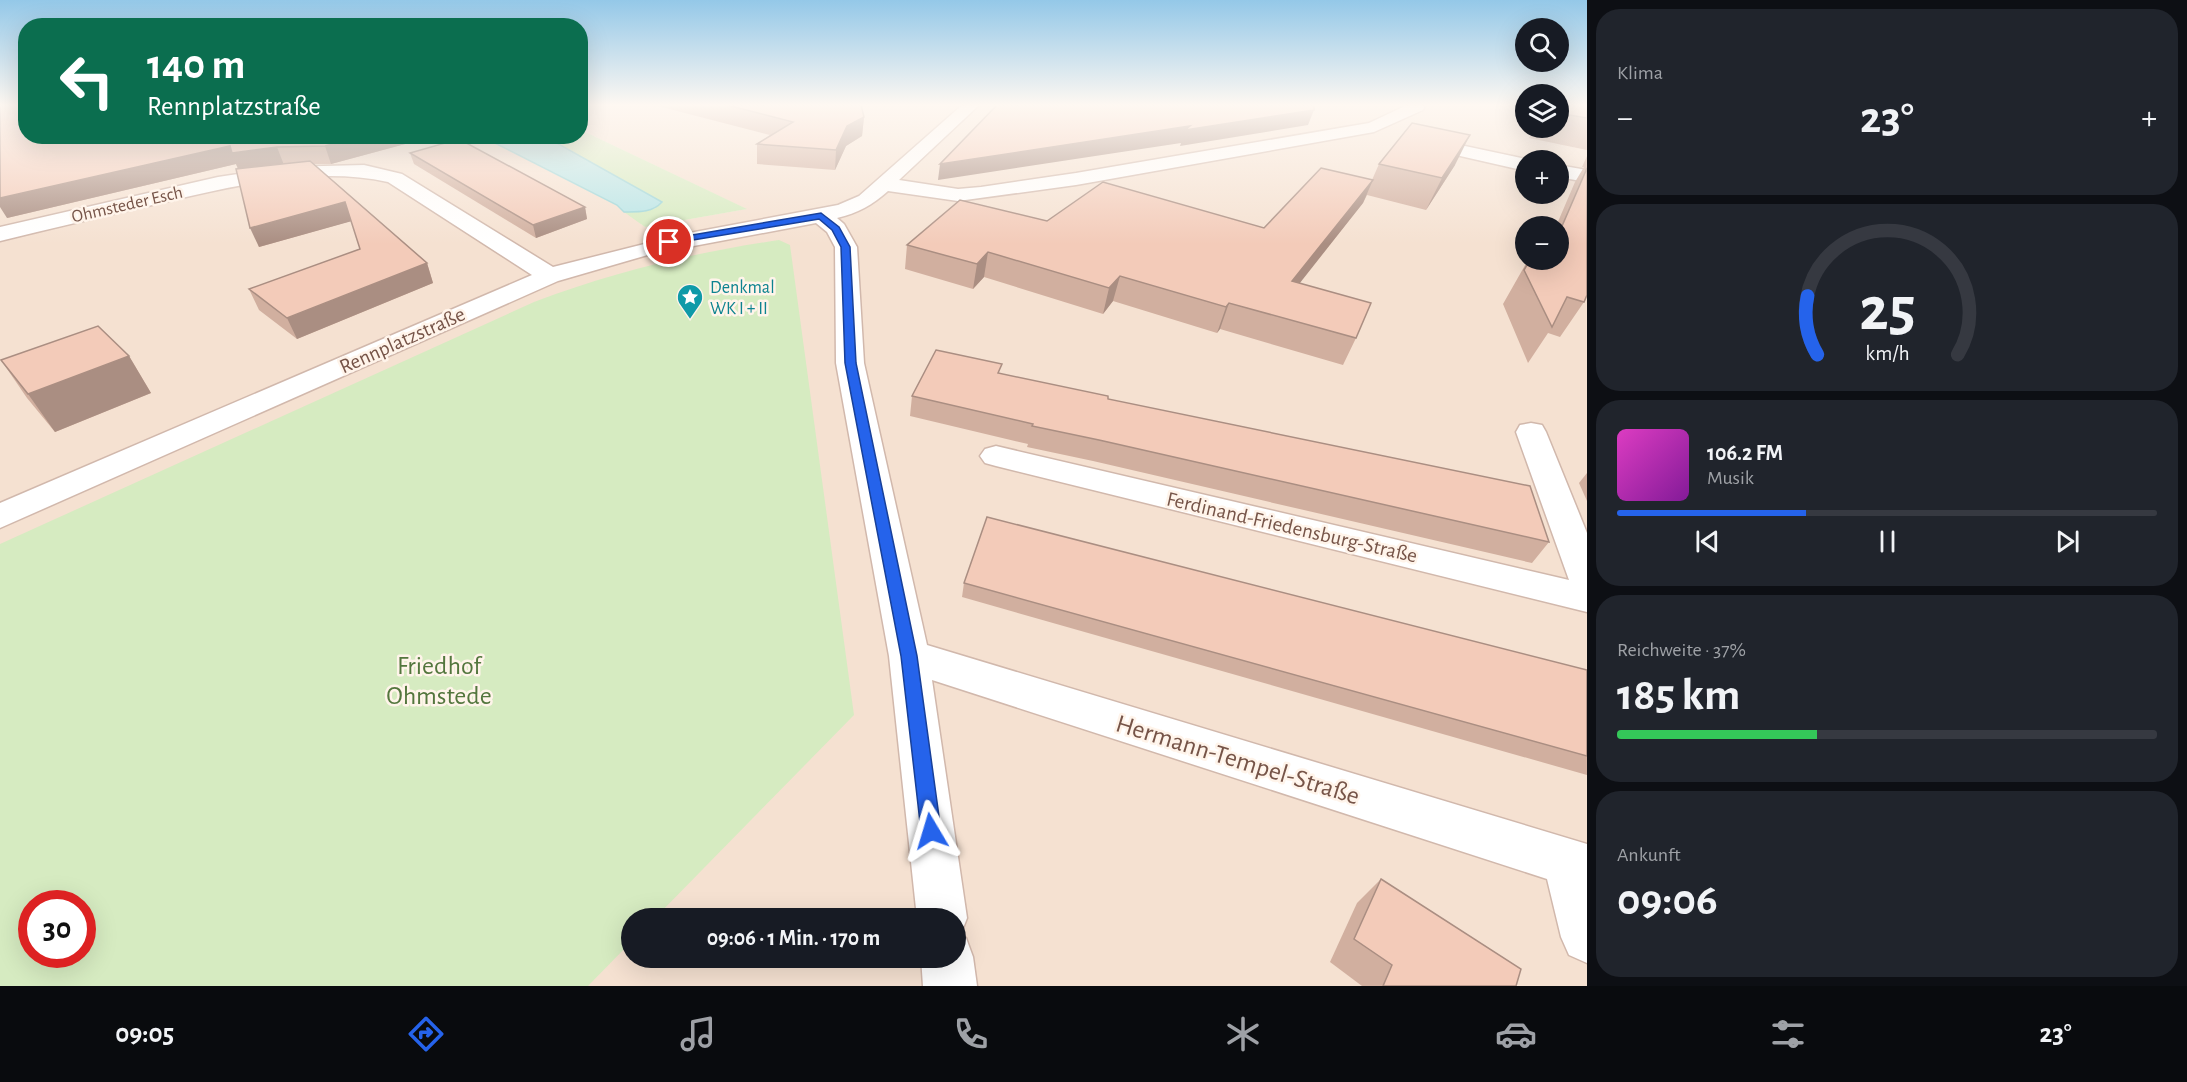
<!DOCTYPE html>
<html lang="de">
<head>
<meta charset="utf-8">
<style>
  body { margin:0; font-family:"Alegreya Sans",sans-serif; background:#20242c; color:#f1f3f6; height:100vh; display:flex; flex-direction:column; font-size:22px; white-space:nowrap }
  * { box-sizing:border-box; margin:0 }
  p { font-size:20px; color:#9ea1a6 }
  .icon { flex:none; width:33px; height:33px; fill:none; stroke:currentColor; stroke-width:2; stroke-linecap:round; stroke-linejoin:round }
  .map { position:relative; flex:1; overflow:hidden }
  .details { display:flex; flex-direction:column; gap:9px; padding:9px; background:#0d0f14; width:600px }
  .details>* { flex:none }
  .guide { position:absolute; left:18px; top:18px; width:570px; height:126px; border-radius:24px; box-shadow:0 6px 24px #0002; background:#0b6e4f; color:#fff; overflow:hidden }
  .controls { position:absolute; left:1515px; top:18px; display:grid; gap:12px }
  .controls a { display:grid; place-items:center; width:54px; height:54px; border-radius:50%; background:#171b24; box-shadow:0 6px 24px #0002; font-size:30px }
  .speed { position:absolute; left:18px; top:890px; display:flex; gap:12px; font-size:30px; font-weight:700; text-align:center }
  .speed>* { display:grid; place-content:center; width:78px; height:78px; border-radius:50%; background:#171b24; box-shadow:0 6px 24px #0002; line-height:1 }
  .speed .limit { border:9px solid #d22; background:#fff; color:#111 }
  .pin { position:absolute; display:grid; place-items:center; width:51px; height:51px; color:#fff; margin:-26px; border:3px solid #fff; border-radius:50%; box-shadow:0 2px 6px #0007 }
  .me { position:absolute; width:66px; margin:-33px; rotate:353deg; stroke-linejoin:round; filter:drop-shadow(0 0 4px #0008) }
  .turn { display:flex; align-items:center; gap:21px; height:126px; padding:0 30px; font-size:27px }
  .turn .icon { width:78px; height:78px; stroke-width:2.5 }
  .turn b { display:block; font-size:42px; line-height:51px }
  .big { font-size:45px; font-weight:600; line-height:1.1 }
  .details .widget { flex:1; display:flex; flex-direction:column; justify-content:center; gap:9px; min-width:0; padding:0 21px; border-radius:24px; background:#20242c }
  .details .dial { align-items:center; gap:0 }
  .dial svg { height:156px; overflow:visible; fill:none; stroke:#363941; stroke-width:7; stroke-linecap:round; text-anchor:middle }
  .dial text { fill:#f1f3f6; stroke:none }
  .song { display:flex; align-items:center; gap:18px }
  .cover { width:72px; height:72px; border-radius:9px; background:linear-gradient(135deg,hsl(310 70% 55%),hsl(290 70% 35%)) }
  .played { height:6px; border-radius:3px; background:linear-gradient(90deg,#2563eb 35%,#363941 35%) }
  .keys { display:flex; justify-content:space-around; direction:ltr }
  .heat { display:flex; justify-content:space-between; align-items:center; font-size:33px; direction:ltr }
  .charge { height:9px; border-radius:4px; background:linear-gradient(90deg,#34c759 37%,#363941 0) }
  .trip { position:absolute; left:621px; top:908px; width:345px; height:60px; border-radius:30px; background:#171b24; box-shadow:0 6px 24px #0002; font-weight:600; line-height:60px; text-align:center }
  .menu { display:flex; height:96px; justify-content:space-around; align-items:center; background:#090b0e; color:#9ea1a6 }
  .menu .icon { width:42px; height:42px }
  .menu .current { color:#2563eb }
  .menu b { font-size:27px; color:#f1f3f6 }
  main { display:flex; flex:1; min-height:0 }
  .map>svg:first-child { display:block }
  .residential { fill:#f5e1d1; fill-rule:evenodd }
  .green { fill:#d6ebc1; fill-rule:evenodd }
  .water { fill:#b7e5e7; stroke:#9cd6d9; stroke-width:1.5 }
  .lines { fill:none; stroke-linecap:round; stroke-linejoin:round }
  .minor-casing { stroke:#d1b8ac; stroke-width:3 }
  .minor { fill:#fff; fill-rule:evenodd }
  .wall { fill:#d1af9f }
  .shaded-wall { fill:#aa8e82 }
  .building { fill:#f3cbb9; stroke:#aa8e82; stroke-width:1.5 }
  .route { fill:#2563eb; stroke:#184099; stroke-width:1.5 }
  .labels { text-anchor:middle; stroke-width:5; stroke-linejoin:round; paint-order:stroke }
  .far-street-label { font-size:18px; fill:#765448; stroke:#fff4ea }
  .far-culture-label { font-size:18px; fill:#0d838f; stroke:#fff4ea; text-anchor:start }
  .street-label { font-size:21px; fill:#765448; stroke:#fff4ea }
  .near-park-label { font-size:26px; fill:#53763d; stroke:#fff4ea }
  .near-street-label { font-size:26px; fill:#765448; stroke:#fff4ea }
</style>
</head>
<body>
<main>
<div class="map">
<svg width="1587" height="986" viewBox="0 0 1587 986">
  <rect width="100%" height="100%" fill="#fdf0e3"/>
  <path class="residential" d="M0,106L26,136L483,137L618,205L645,227L746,209L581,130V106H1525L1526,128H1558L1587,106V986H0ZM1526,160H1558V194H1526ZM1526,226H1558V260H1526ZM32,903H82V954H32ZM632,918H956V957H632Z"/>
  <g class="green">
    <path d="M581,130L747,209L645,227L624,212H642L656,208L546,137L580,136Z"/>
    <path d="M779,240L790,245L854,715L655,918H632L631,942L588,986H0V544L534,302C616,271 692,253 779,240ZM32,903H82V954H32Z"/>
  </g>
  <path class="water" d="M483,137H546L662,202C652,213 638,212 624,212L617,205Z"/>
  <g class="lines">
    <g class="minor-casing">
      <g id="minor">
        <path d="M961,106H978L899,180L958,189L981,187L1076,173L1369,123L1405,106H1425L1423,110L1374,132L1076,185L958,201L888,191C872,205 858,213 837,218L844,224L857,247L864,363L927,645L1587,844V963L1569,955L1561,937L1547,879L932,680L967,918L960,936L966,938L973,957L977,986H923L921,957H956V918H917L889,656L836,363L835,247L827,232L816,223L651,254L558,281L0,528V503L532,275L388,182C312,165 223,188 148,206C99,217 49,229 0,241V227L218,177L284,167L364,165L402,174L553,267L684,234L838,205L859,196Z"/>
        <path d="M1418,136L1526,159L1531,160H1526V171L1412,145L1409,141L1412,137Z"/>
        <path d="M1558,165L1587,170V182L1558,177Z"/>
        <path d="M1531,423L1542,425L1546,432L1587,533V612L996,466L985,463L980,456L985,449L996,446L1569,580L1516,432L1520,425Z"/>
      </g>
    </g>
    <use href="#minor" class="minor"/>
  </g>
  <g class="wall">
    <path d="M654,105H863L862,109L864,117L862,136L846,146L835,170L757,164V144L770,135Z"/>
    <path d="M1558,105H1587V150L1529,138L1535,128H1558Z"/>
    <path d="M26,136H419L420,140L331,164H314L427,263L433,283L297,339L259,310L249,289L360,249L351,221L259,247L238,169L236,164L7,218Z"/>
    <path d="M410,153L585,207L587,219L536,238L414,164Z"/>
    <path d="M1587,156V295L1584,302L1560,337L1548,333L1528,363L1503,304L1528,260H1558L1557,224L1575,182L1584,167H1582Z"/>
    <path d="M1379,164L1455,165L1426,210L1367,195L1363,203L1299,283L1356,338L1343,365L1220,329L1217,333L1113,301L1103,314L984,277L973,289L905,269L907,245L1047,221L1264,228L1372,180Z"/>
    <path d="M129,356L151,393L55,432L27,398L1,360Z"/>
    <path d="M1000,374L1108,399L1549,542L1532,563L1093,461L1027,447L1028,444L910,416L912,396Z"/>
    <path d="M1587,473V501L1579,483Z"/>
    <path d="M964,583L1587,670V775L962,597Z"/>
    <path d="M1381,879L1516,986H1362L1330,962L1357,903Z"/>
  </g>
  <g class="shaded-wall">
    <path d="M1314,110L1308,125L1180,146L1181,143L938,180L940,164L1190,126Z"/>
    <path d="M864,117L862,136L846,146L835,170L836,150L847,126Z"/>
    <path d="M1470,135L1455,165L1426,210L1442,178Z"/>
    <path d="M362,136H419L420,140L331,164L325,146Z"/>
    <path d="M230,146L277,147L284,165L239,171L236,164L7,218L0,207V198Z"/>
    <path d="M1373,180L1363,203L1281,307L1292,281Z"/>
    <path d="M345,202L352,221L259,247L250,228Z"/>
    <path d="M585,207L587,219L536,238L533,225Z"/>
    <path d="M988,252L984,277L973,289L977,264Z"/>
    <path d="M427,263L433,283L297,339L287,318Z"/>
    <path d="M1120,276L1113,301L1103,314L1109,288Z"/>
    <path d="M1229,303L1220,329L1217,333L1226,307Z"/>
    <path d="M129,356L151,393L55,432L28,394Z"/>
  </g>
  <g class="building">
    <path d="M0,105H26V136H362L325,146L277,147L232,153L230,146L0,198Z"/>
    <path d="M727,105H861L864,117L847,126L836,150L757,144L793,122Z"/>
    <path d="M997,105H1314V110L1185,130L1190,126L940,164Z"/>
    <path d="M1558,105H1587V118L1558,113Z"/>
    <path d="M1412,123L1470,135L1442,178L1379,164Z"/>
    <path d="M459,139L585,207L533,225L410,153Z"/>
    <path d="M310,161L427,263L287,318L249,289L360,249L345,202L250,228L236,169Z"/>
    <path d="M1321,168L1373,180L1292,281L1371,303L1356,338L1229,303L1226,307L1120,276L1109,288L988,252L977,264L907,245L960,200L1047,221L1103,182L1264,228Z"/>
    <path d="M1587,168V295L1584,302L1567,297L1552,327L1524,270L1530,260H1558V226H1549L1551,223L1562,226Z"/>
    <path d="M98,326L129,356L28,394L1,360Z"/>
    <path d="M936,350L1002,364L998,373L1108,396V399L1530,486L1549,542L1099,440L1032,426L1033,424L912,396Z"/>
    <path d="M987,517L1587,670V756L964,583Z"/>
    <path d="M1381,879L1521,969L1516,986H1383L1392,965L1354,939Z"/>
  </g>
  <linearGradient id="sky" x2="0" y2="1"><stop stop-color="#94c8e8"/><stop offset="0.43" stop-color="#fef8f2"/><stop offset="1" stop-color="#fef8f2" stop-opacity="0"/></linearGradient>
  <rect width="1587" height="244" fill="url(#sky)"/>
  <path class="route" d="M821,213L839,227L850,247L856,363L917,656L941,831L938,837L931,840L924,837L921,831L901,656L845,363L841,247L832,230L819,219L669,244L664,242L669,239Z"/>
  <defs>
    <g id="sight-pin" transform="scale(1.35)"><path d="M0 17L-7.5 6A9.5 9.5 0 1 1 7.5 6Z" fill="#0f9aa8" stroke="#fff4ea"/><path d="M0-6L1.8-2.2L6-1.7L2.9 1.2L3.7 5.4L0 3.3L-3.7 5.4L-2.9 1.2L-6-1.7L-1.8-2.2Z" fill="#fff"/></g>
  </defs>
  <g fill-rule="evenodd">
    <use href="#sight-pin" x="690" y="297"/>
  </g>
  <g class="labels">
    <g class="far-street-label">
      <text transform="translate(127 204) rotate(-13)" y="6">Ohmsteder Esch</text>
    </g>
    <g class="far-culture-label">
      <text x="710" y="293">Denkmal<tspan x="710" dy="21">WK I + II</tspan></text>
    </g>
    <g class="street-label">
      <text transform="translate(402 340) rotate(-24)" y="7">Rennplatzstraße</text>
      <text transform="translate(1292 527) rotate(13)" y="7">Ferdinand-Friedensburg-Straße</text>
    </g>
    <g class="near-park-label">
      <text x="439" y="674">Friedhof<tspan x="439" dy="30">Ohmstede</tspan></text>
    </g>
    <g class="near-street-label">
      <text transform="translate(1238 759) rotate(17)" y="9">Hermann-Tempel-Straße</text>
    </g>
  </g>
</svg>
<div class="controls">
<a><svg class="icon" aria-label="search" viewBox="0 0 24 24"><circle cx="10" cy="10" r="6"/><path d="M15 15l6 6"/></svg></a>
<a><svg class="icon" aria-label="layers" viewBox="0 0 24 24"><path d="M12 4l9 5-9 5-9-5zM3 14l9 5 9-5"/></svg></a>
<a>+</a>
<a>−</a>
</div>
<div class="speed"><div class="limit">30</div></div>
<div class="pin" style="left:669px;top:242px;background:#d93025"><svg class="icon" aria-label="arrive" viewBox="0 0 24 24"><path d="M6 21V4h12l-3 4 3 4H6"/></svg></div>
<svg class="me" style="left:931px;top:831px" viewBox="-20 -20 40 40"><path d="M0-17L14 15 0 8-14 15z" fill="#2563eb" stroke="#fff" stroke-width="4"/></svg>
<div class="trip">09:06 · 1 Min. · 170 m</div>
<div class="guide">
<div class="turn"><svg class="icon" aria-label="left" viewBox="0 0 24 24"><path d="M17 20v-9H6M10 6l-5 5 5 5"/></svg><div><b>140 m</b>Rennplatzstraße</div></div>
</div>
</div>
<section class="details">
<div class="widget"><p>Klima</p>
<div class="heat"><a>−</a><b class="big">23°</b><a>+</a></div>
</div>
<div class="widget dial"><svg viewBox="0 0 100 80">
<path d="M14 69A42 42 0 1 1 86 69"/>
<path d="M14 69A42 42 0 0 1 9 39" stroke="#2563eb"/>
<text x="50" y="56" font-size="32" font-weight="700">25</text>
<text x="50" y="72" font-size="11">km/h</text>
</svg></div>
<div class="widget">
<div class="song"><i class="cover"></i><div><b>106.2 FM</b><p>Musik</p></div></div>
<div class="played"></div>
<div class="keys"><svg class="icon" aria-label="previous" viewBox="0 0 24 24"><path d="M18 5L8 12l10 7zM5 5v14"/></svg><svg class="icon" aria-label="pause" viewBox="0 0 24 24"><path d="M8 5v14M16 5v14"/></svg><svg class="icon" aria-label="next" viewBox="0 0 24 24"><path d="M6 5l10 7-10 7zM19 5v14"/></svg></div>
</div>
<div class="widget"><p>Reichweite · 37%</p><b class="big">185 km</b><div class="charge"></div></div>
<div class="widget"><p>Ankunft</p><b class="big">09:06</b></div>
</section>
</main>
<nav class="menu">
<b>09:05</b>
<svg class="icon current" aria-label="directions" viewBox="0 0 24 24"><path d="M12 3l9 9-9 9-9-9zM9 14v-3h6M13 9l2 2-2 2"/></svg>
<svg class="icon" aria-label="music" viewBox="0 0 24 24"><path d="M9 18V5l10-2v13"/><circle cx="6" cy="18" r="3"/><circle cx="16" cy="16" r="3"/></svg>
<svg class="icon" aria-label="phone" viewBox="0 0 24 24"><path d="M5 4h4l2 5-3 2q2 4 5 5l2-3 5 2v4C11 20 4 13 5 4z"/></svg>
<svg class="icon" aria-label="climate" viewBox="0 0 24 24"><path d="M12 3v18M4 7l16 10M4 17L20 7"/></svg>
<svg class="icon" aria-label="car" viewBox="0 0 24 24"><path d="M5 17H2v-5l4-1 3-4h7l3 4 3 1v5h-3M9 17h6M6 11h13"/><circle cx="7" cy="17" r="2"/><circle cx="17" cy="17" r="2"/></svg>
<svg class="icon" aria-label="filters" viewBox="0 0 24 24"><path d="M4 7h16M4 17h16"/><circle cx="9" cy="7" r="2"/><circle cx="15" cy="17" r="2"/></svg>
<b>23°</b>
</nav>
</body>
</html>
